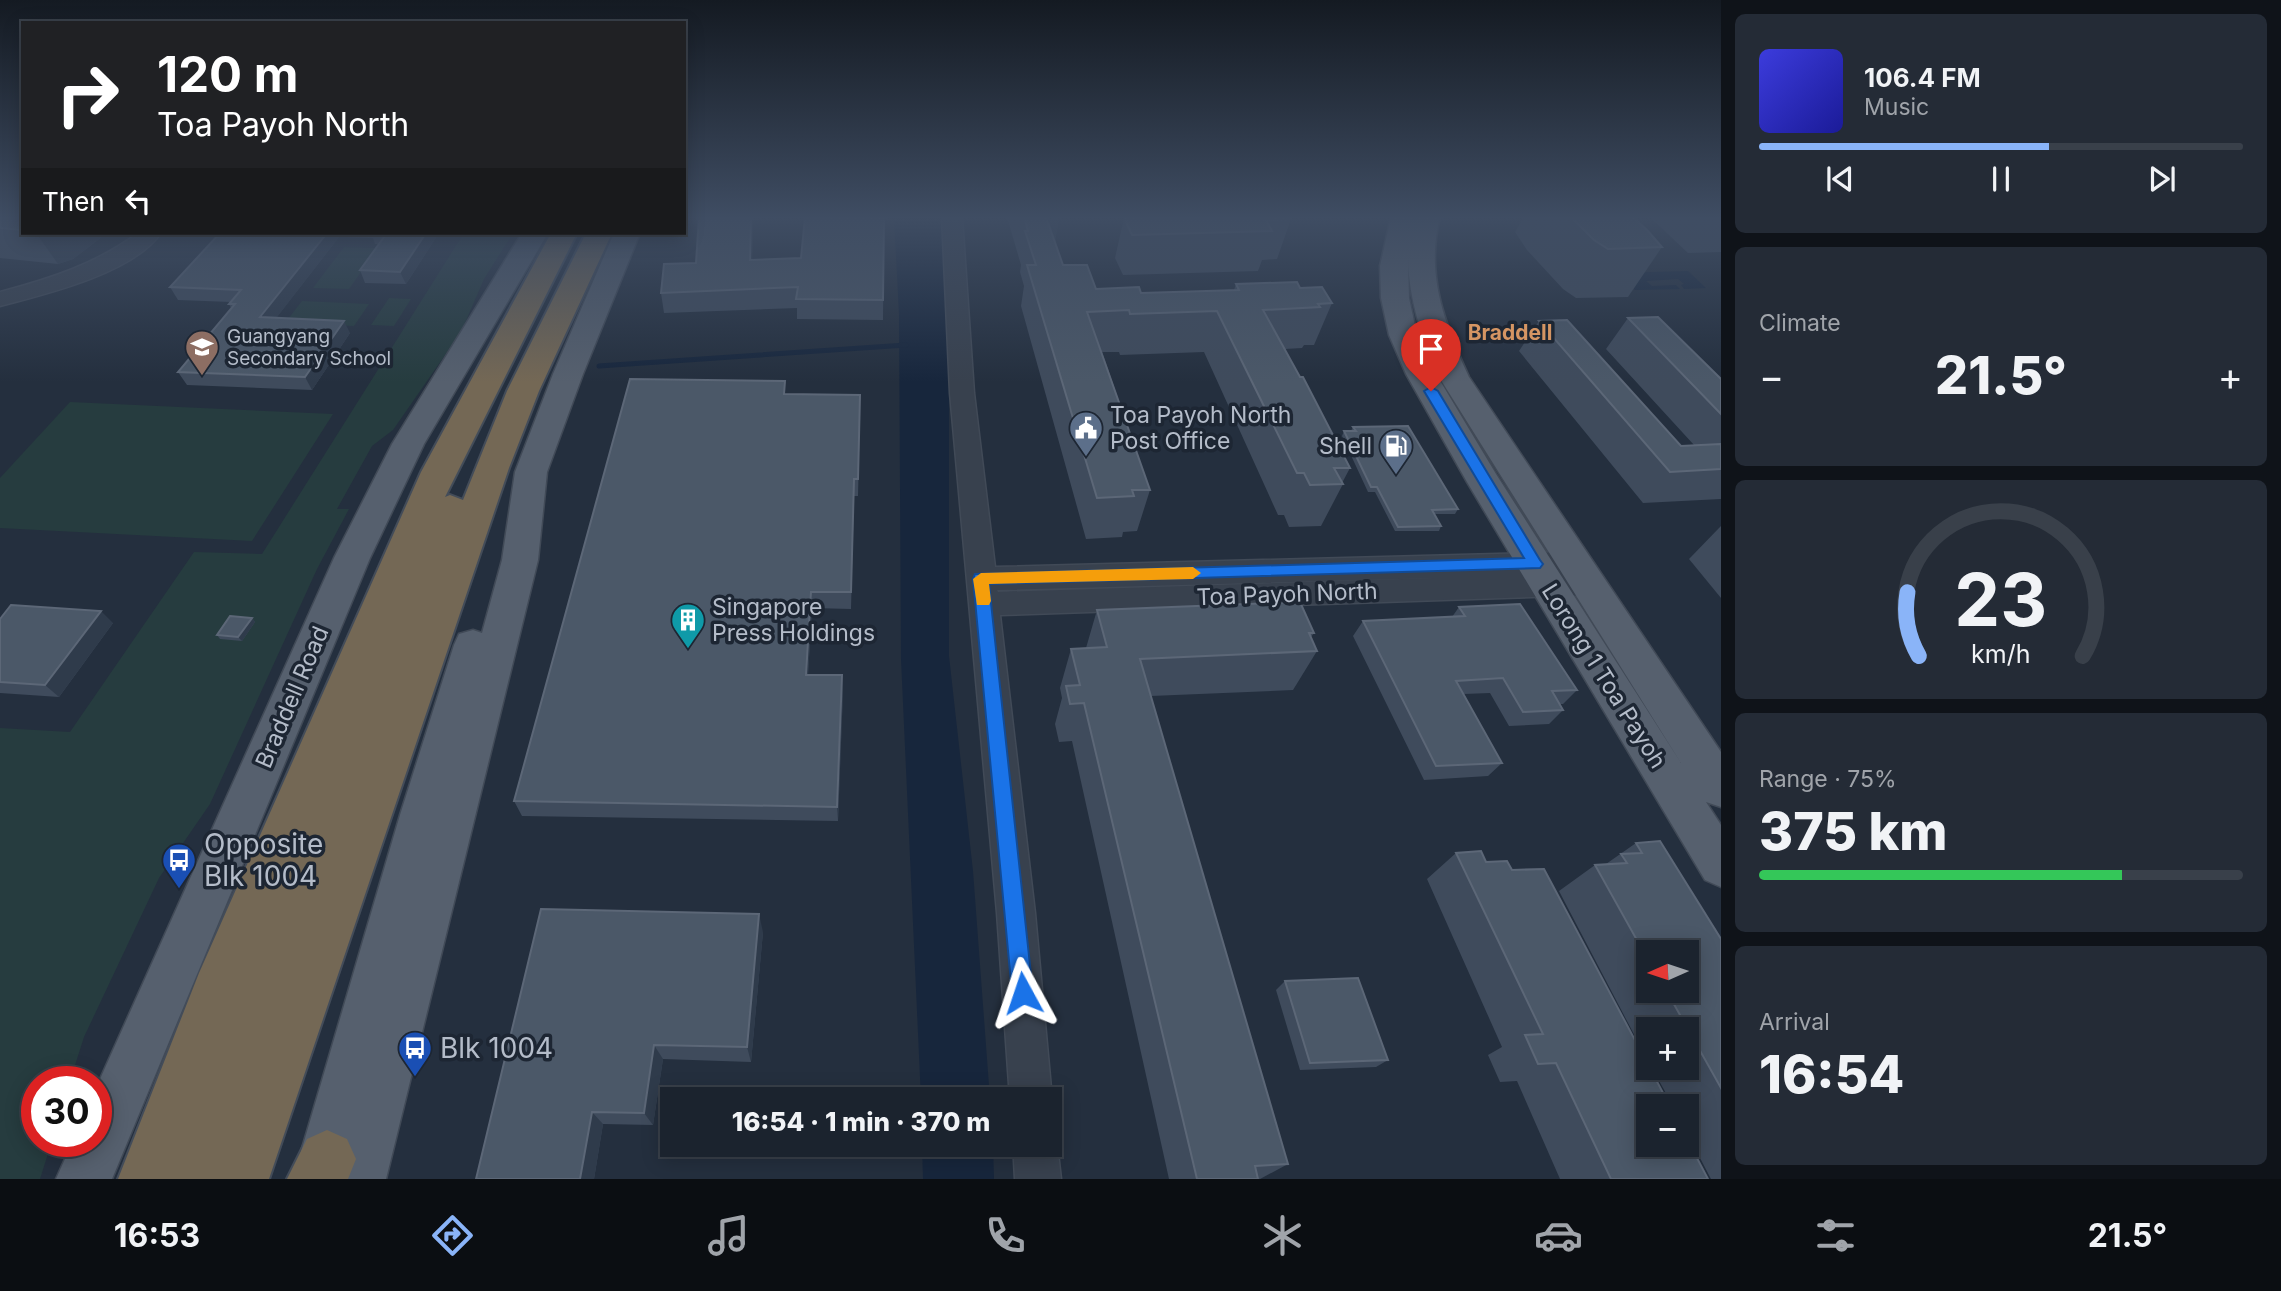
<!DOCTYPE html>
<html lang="en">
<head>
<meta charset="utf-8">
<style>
  body { margin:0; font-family:Inter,sans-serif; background:#242b36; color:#f1f3f6; height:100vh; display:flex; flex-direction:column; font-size:26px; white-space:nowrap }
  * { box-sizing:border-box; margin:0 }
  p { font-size:23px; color:#a0a4aa }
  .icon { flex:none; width:38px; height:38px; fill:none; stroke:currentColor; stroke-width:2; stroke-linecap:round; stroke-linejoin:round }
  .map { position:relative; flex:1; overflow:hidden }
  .side { display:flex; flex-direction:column; gap:14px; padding:14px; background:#0f1319; width:560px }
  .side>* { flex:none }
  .top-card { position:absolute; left:21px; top:21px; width:665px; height:214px; border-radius:0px; box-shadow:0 4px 18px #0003,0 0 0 2px #39404a; background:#202124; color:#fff; overflow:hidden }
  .needle { width:46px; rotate:267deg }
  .controls { position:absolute; left:1636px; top:940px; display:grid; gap:14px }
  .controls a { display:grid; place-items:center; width:63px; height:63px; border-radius:0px; background:#1b232e; box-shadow:0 4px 18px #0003,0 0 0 2px #39404a; font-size:35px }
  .speed { position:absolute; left:21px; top:1066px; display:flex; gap:14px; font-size:35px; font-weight:700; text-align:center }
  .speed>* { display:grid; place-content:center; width:91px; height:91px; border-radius:50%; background:#1b232e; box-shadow:0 4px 18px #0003,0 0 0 2px #39404a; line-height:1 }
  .speed .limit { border:10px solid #d22; background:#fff; color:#111 }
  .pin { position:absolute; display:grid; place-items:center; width:60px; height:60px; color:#fff; margin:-72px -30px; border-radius:50% 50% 50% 0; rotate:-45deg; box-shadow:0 0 7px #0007 }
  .pin .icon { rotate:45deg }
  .me { position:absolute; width:77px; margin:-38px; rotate:355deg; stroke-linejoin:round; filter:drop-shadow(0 0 5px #0008) }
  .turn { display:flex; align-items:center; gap:24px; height:147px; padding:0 21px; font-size:32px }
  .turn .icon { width:91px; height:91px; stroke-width:2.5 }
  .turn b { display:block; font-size:49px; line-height:60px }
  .then { display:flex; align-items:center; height:66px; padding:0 21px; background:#0003; gap:14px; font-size:26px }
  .big { font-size:52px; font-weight:800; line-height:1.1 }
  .side .card { flex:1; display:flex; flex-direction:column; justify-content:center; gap:10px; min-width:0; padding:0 24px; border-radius:10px; background:#242b36 }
  .side .dial { align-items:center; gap:0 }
  .dial svg { height:182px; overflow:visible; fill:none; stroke:#39404a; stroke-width:7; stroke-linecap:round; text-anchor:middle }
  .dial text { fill:#f1f3f6; stroke:none }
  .song { display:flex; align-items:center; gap:21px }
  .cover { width:84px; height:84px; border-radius:10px; background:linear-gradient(135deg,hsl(240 70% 55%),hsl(240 70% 35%)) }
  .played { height:7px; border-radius:4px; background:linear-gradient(90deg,#8ab4f8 60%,#39404a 60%) }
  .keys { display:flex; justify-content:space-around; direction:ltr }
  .heat { display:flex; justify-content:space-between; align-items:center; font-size:38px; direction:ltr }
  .charge { height:10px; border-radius:5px; background:linear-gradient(90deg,#34c759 75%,#39404a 0) }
  .trip { position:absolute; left:660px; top:1087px; width:402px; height:70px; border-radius:0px; background:#1b232e; box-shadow:0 4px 18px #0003,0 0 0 2px #39404a; font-weight:800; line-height:70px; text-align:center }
  .tabs { display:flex; height:112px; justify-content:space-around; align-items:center; background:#0b0e12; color:#a0a4aa }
  .tabs .icon { width:49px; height:49px }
  .tabs .current { color:#8ab4f8 }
  .tabs b { font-size:32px; color:#f1f3f6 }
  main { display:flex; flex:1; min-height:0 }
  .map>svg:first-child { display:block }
  .green { fill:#263c3f }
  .water { fill:#17263c }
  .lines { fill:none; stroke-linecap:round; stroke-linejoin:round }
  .stream { stroke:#17263c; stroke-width:5 }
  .minor-casing { stroke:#414a57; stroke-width:3 }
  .major-casing { stroke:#414a57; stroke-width:3 }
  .highway-casing { stroke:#434c59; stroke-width:4 }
  .minor { fill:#38414e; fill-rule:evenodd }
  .major { fill:#56606e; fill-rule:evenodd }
  .highway { fill:#746855; fill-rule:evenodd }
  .wall { fill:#3f4b5c; fill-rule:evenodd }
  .shaded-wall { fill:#2f3b4b }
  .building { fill:#4b5868; stroke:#5c6777; stroke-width:2 }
  .route { fill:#1a73e8; stroke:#114b97; stroke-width:2 }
  .slow { fill:#f59e0b }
  .labels { text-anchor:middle; stroke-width:7; stroke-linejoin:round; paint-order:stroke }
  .far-poi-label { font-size:19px; fill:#b4bcc9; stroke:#1d2633; text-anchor:start }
  .far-quarter-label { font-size:21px; font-weight:bold; fill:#d59563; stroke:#1d2633 }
  .poi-label { font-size:23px; fill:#b4bcc9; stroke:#1d2633; text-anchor:start }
  .street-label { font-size:23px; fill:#b4bcc9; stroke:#1d2633 }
  .near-poi-label { font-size:28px; fill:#b4bcc9; stroke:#1d2633; text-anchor:start }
</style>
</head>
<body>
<main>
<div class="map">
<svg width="1721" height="1179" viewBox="0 0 1721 1179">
  <rect width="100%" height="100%" fill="#242f3e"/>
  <g class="green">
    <path d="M464,233H513L484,279L461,332L393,430L372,446L337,509H349L317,569L210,804L159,878L84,1037L70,1081L37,1082V1141H52L40,1179H0V728L70,732L194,552L262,554Z"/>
    <path d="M344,247L378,248L349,289L313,288Z"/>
    <path d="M389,298L411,299L394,326L371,325Z"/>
    <path d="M302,301L369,304L354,326L285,323Z"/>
    <path d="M70,402L333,414L252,541L0,528V478Z"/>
  </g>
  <g class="water">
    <path d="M894,217H941L942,223L949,379V656L973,871L990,1099H921L901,659L899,314Z"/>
    <path d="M1688,271L1706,288L1684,289L1681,285L1684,284L1678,279L1646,281L1652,286L1676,285L1680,289L1635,290L1617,273Z"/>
    <path d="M922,1145H993L994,1179H923Z"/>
  </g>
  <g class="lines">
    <path class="stream" d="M599,366L906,345"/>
    <g class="minor-casing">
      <g id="minor">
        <path d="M942,217H962L974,393L995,567L1575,552L1585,555L1590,563L1585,571L1577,573L1600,576L1605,584L1600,592L1590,595L1000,615L1035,913L1052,1099L1050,1105V1099H1010L997,913L950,393ZM1435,578L998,592L997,590Z"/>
        <path d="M138,233H161C133,273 46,294 0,306V292C50,279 96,264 138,233Z"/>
        <path d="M1050,1128L1057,1144L1061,1179H1015L1013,1144H1050Z"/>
      </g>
    </g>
    <g class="major-casing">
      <g id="major">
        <path d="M1391,217H1440C1425,274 1445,325 1469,377L1721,752V807L1706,802L1721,825V887L1705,880L1467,482L1406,374L1389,335L1381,298L1380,266ZM1408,259C1409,301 1422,338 1439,377L1681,763L1496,474L1436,374L1417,335L1409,298Z"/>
        <path d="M522,233H548L424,444L370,558L112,1179H56L73,1141H96V1088L334,558L392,444Z"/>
        <path d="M614,233H640L583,374L547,472L538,560L386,1179H293L400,815L454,645L459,634L473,630L482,633L502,560L515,472L553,374Z"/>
      </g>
    </g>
    <g class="highway-casing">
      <g id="highway">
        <path d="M551,233H577L445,497L450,495L463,500L507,391L586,233H612L539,391L509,468L269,1179H118L199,973L421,472Z"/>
        <path d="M327,1130L347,1139L356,1159L348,1179H287L307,1139Z"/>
      </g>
    </g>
    <use href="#minor" class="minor"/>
    <use href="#major" class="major"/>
    <use href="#highway" class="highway"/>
  </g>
  <g class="wall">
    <path d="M0,217H23V233H107L73,259L58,264L0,258Z"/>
    <path d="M699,217H753L752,260L801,258L884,218L883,320L797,319V308L664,313L661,293L696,263Z"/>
    <path d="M1007,217H1059L1055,242L1063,265L1096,289L1141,293L1234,290L1236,284L1300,288L1332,303L1314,345H1304L1302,348L1285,349L1350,468L1342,483L1343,484L1321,526L1289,527L1284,515H1278L1204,352L1120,355L1119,352H1102L1150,490L1137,531L1123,532L1122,537L1086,539L1021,306L1024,286L1020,272L1021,265Z"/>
    <path d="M1524,217H1633L1662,247L1628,297L1576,298L1563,289L1527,250L1515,232Z"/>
    <path d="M1650,217H1721V252L1688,253Z"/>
    <path d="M1124,218L1291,219L1277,259L1262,260L1258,271L1123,275L1115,258Z"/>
    <path d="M220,233H439L406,284L365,283L360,270L379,244H375L373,238L339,237L276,318L350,333L312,390L187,385L178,372L231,308L229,304L231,302L178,300L170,287Z"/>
    <path d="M1628,318L1721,379V499L1643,503L1519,351L1539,321L1681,446L1694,445L1606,349Z"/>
    <path d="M786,394L860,412L858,496H854L851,609L812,608L808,675L843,691L838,821L522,816L514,801Z"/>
    <path d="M1353,427L1458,509L1455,514H1434L1441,526L1439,531H1395L1375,492H1368L1342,436L1344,431H1351Z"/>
    <path d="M1721,526V598L1689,559Z"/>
    <path d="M1459,607L1577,690L1563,704H1560L1563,710L1549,724L1509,726L1490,693L1464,694L1502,763L1488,776L1424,780L1353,636L1363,621L1452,617Z"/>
    <path d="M1097,610L1314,633L1311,637L1317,651L1293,690L1151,696L1288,1164L1260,1179H1169L1072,741L1059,742L1055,724L1062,698L1060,688L1071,649L1086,648Z"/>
    <path d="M252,618L255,622L242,641L220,639L217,635Z"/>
    <path d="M0,619L113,623L59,697L0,693Z"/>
    <path d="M1636,843L1721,939V1179H1711L1687,1133V1106H1673L1652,1068H1687V1029H1648V1061L1559,891L1595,865L1606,864ZM1648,952L1687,990H1648Z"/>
    <path d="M1456,853L1512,870L1708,1179H1560L1517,1081L1500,1082L1488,1055L1502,1047L1427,879Z"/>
    <path d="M541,909L763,932L751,1062L663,1059L653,1125L603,1124L594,1179Z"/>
    <path d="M1285,981L1388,1060L1376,1067L1300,1070L1276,990Z"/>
  </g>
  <g class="shaded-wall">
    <path d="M751,217H753L752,280L750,260Z"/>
    <path d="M1043,217H1059L1054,247Z"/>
    <path d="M36,233H107L73,259L58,264Z"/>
    <path d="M327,233H337L339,237L267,330L260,317Z"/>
    <path d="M426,233H439L406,284L400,272Z"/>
    <path d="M344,321L350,333L312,390L305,377Z"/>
    <path d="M811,592L812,608L807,690L806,675Z"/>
    <path d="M101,611L113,623L59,697L45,685Z"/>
    <path d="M252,618L255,622L242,641L238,637Z"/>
    <path d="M842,675L843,691L838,821L837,807Z"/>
    <path d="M759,914L763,932L751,1062L747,1047Z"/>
    <path d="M654,1045L663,1059L653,1125L644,1113Z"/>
    <path d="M592,1112L603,1124L594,1179H580Z"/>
  </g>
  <g class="building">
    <path d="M0,217H23V230L0,228Z"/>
    <path d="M699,217H751L750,260L801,258L805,217L884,218L883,300L796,299L798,287L661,293L664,264L696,263Z"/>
    <path d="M1024,217H1046L1063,265H1087L1096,289L1139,287L1141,293L1239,290L1236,284L1297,282L1300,288L1322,287L1332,303L1318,304L1320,307L1263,310L1300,377H1303L1350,468H1334L1343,484L1310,485L1304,473H1297L1217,311L1130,314L1129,310L1087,312L1150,490H1132L1134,496L1097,498L1027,265H1036L1025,231H1028Z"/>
    <path d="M1151,217H1290L1291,219L1266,220L1272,231L1132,235L1124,218Z"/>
    <path d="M1571,217H1633L1648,231L1662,247L1608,249L1594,240Z"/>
    <path d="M220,233H327L260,317L344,321L305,377L178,372L235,304H229L241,290L170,287Z"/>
    <path d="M387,233H426L400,272L360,270Z"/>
    <path d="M1658,317L1721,379V414L1628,318Z"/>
    <path d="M1567,320L1681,446L1721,444V469L1670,472L1539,321Z"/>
    <path d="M630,379L785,381L784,394L860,395L858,479H854L851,592H811L806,675H842L837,807L514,801Z"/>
    <path d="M1408,426L1458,509L1432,510L1441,526L1398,527L1377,487H1371L1344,431H1356L1353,427Z"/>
    <path d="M1300,602L1314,633H1309L1317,651L1140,659L1288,1164L1255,1166L1258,1179H1197L1084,703L1070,704L1066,686L1080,685L1071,649L1107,647L1097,610Z"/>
    <path d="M1520,604L1577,690L1552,691L1563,710L1523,712L1503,678L1456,681L1502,763L1436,766L1363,621L1465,616L1459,607Z"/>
    <path d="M11,605L101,611L45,685L0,682V619Z"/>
    <path d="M230,616L252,618L238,637L217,635Z"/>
    <path d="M1660,841L1721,939V1088L1666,990H1687V952H1648V960L1595,865L1627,863L1621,854L1642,853L1636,843Z"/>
    <path d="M1481,851L1486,862L1507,861L1512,870L1544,869L1670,1106H1648V1144H1687V1139L1708,1179H1611L1556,1063L1538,1064L1525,1035L1543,1034L1456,853Z"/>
    <path d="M541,909L759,914L747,1047L654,1045L644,1113L592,1112L580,1179H476Z"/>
    <path d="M1358,978L1388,1060L1310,1063L1285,981Z"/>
  </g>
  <linearGradient id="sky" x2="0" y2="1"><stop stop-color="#141a22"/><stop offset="0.57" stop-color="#3f4d63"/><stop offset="1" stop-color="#3f4d63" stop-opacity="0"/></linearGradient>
  <rect width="1721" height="382" fill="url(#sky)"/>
  <path class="route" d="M1431,387L1438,391L1540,560L1543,564L1540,568L989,584L1033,993L1030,1000L1023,1004L1015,1000L1012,993L973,579L975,574L1524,558L1424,391Z"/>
  <path class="slow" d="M1193,567L1201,573L1193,579L989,584L991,601L989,605H977L973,579L981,573Z"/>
  <defs>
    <g id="school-pin" transform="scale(1.75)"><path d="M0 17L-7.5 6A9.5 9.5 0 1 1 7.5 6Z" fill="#8d6e63" stroke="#1d2633"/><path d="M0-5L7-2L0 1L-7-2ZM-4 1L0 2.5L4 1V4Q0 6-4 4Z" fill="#fff"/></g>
    <g id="civic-pin" transform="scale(1.75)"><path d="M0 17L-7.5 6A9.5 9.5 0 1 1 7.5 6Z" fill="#5c6f8a" stroke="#1d2633"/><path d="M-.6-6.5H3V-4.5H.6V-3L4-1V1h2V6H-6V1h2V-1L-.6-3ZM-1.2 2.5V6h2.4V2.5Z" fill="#fff"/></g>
    <g id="fuel-pin" transform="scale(1.75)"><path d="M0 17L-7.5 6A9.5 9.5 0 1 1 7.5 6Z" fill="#5c6f8a" stroke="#1d2633"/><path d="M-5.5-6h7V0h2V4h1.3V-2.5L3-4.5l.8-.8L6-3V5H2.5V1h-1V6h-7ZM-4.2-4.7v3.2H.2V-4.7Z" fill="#fff"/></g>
    <g id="building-pin" transform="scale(1.75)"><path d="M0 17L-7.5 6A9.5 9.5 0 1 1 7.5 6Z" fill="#0f9aa8" stroke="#1d2633"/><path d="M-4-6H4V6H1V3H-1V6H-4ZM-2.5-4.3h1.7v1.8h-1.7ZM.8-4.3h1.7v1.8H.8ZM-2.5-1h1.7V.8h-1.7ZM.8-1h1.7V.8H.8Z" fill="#fff"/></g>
    <g id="bus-pin" transform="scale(1.75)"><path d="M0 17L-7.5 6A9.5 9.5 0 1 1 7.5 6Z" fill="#1a4fb4" stroke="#1d2633"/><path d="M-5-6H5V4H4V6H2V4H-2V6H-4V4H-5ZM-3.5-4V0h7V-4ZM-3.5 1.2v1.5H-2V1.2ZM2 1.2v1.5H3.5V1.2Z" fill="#fff"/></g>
  </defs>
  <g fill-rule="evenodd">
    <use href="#school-pin" x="202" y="347"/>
    <use href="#civic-pin" x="1086" y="428"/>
    <use href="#fuel-pin" x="1396" y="446"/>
    <use href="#building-pin" x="688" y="620"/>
    <use href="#bus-pin" x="179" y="860"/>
    <use href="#bus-pin" x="415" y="1048"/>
  </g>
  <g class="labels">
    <g class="far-poi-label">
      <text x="227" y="343">Guangyang<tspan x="227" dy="22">Secondary School</tspan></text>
    </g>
    <g class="far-quarter-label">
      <text x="1510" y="340">Braddell</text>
    </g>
    <g class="poi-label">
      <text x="1110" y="423">Toa Payoh North<tspan x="1110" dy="26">Post Office</tspan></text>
      <text x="1372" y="454" text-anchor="end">Shell</text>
      <text x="712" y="615">Singapore<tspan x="712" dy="26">Press Holdings</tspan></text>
    </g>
    <g class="street-label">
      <text transform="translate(1287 594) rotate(-2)" y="8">Toa Payoh North</text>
      <text transform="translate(1604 676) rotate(58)" y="8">Lorong 1 Toa Payoh</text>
      <text transform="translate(292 697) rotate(-67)" y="8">Braddell Road</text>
    </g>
    <g class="near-poi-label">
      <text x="204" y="854">Opposite<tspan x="204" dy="32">Blk 1004</tspan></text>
      <text x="440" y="1058">Blk 1004</text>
    </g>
  </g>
</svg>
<div class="controls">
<a><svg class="needle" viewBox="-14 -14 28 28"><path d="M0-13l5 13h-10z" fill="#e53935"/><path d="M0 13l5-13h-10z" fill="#a0a4aa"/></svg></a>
<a>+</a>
<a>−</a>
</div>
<div class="speed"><div class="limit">30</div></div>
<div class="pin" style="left:1431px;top:391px;background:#d93025"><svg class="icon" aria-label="arrive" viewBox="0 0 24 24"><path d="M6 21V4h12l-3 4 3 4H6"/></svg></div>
<svg class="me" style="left:1023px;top:993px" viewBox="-20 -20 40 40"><path d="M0-17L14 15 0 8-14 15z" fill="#1a73e8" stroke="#fff" stroke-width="4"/></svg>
<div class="trip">16:54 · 1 min · 370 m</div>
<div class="top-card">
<div class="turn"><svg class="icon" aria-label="right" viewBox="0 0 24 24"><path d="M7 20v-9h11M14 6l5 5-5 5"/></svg><div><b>120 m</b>Toa Payoh North</div></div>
<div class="then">Then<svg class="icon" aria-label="left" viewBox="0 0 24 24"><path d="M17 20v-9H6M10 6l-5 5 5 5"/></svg></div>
</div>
</div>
<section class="side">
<div class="card">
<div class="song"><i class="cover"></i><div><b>106.4 FM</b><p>Music</p></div></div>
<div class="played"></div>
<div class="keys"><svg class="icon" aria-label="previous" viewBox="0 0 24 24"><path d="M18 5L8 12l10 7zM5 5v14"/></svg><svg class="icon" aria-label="pause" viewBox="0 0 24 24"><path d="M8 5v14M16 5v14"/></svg><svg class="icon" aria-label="next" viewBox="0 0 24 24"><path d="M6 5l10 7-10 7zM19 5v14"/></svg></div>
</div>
<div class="card"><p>Climate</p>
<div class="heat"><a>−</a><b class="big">21.5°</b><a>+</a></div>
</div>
<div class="card dial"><svg viewBox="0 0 100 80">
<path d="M14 69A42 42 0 1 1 86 69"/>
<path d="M14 69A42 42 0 0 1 9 41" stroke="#8ab4f8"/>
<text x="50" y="56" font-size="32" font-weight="700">23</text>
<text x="50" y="72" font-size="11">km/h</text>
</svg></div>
<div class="card"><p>Range · 75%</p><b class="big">375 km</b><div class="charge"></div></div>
<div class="card"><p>Arrival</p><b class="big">16:54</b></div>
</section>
</main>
<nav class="tabs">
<b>16:53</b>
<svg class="icon current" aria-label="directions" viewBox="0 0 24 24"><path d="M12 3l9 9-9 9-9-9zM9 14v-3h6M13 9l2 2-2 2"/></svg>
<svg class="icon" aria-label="music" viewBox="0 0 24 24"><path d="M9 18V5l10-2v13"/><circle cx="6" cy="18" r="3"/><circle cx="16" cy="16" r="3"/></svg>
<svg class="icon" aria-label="phone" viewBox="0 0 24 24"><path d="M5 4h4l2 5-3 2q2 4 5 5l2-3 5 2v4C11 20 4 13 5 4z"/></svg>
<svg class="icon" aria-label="climate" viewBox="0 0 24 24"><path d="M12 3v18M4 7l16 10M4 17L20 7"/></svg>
<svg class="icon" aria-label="car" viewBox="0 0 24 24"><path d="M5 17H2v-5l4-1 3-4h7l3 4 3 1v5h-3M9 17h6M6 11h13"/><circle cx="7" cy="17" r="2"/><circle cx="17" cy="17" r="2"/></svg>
<svg class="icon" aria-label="filters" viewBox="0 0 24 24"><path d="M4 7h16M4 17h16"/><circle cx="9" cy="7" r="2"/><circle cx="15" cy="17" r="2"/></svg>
<b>21.5°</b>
</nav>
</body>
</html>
